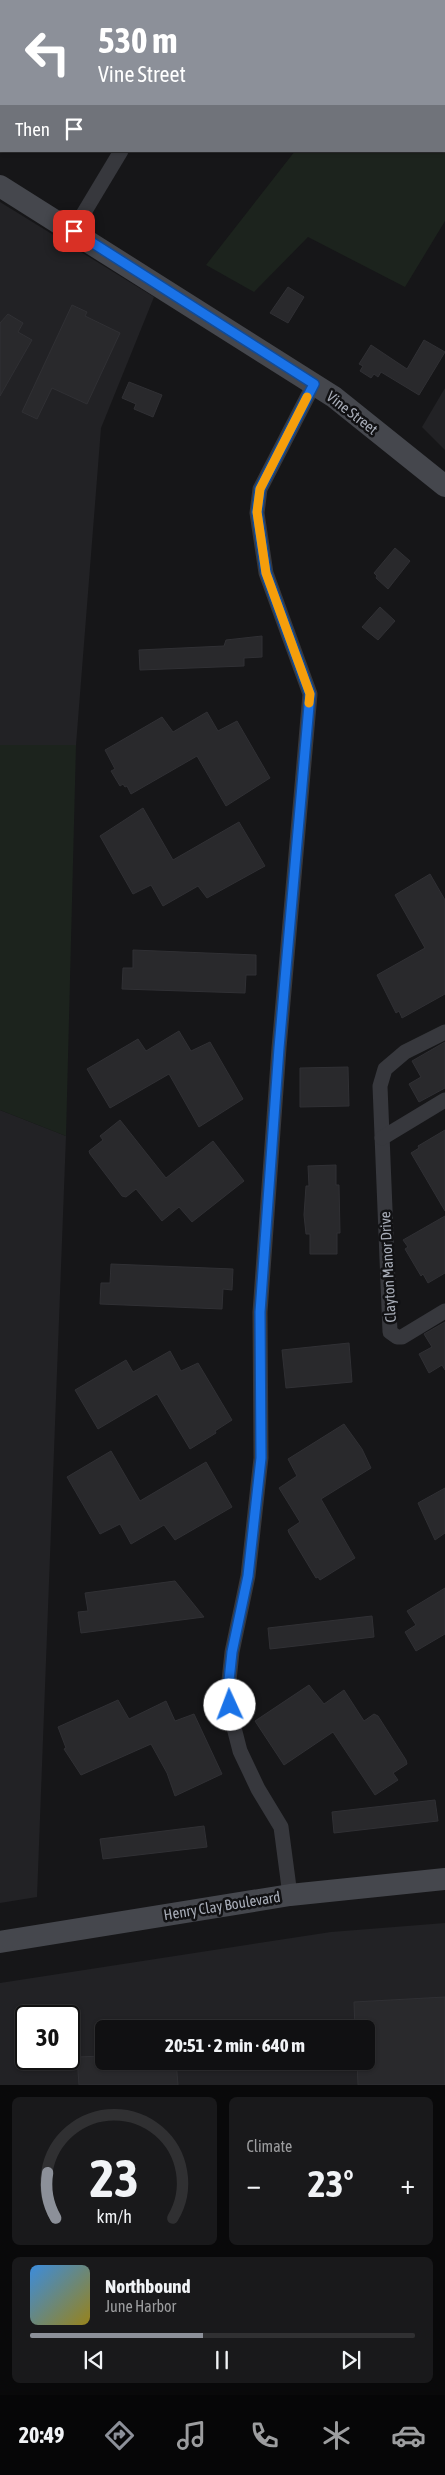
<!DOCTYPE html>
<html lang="en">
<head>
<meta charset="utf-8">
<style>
  body { margin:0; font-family:"Asap Condensed",sans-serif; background:#19191b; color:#f1f3f6; height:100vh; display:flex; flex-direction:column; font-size:19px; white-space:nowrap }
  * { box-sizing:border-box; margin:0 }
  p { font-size:16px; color:#9c9d9f }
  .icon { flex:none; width:28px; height:28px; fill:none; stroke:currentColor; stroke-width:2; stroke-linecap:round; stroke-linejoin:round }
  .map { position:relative; height:2085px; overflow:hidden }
  .panel { display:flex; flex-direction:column; gap:12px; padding:12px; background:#09090a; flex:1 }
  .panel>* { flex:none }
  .guide { position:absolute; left:0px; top:0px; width:445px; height:152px; box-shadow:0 1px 4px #0004,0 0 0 1px #303032; background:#8c9099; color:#fff; overflow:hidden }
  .speed { position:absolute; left:15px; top:2005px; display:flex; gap:10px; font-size:25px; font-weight:700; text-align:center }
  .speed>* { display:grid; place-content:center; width:65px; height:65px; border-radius:50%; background:#101012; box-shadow:0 1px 4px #0004,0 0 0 1px #303032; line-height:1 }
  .speed .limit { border:2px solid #111; border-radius:8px; background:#fff; color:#111 }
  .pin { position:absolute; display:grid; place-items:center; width:42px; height:42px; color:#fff; margin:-21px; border-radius:10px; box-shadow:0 2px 8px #0006 }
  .me { position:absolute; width:55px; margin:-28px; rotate:358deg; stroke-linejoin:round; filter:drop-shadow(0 0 4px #0008) }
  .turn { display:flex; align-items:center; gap:18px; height:105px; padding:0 15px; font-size:22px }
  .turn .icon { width:65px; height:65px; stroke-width:2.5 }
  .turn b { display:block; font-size:35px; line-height:42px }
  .then { display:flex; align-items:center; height:48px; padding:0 15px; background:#0003; gap:10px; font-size:19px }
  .big { font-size:38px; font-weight:700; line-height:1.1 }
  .panel .tile { flex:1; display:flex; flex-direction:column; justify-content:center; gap:8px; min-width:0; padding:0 18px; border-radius:8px; background:#19191b }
  .panel .dial { align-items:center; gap:0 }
  .dial svg { height:130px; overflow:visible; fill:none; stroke:#303032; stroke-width:7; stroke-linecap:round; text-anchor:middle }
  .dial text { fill:#f1f3f6; stroke:none }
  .song { display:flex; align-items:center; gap:15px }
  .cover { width:60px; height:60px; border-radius:8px; background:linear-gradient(135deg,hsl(210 70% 55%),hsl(50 70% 35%)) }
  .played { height:5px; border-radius:2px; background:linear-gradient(90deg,#8c9099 45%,#303032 45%) }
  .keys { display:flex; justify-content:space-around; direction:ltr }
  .heat { display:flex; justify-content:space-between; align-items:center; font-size:28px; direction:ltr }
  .panel .tiles { flex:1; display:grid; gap:12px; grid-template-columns:1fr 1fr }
  .tile:last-child { grid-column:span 2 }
  .trip { position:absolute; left:95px; top:2020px; width:280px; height:50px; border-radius:8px; background:#101012; box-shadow:0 1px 4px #0004,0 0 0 1px #303032; font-weight:700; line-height:50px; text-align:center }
  .menu { display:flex; height:80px; justify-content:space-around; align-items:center; background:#060607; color:#9c9d9f }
  .menu .icon { width:35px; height:35px }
  .menu .active { color:#8c9099 }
  .menu b { font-size:22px; color:#f1f3f6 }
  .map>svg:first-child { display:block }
  .built { fill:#222225; fill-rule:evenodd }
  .green { fill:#1c231d }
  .building { fill:#29292c; stroke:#303034 }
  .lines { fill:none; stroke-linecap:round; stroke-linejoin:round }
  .street { stroke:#37383d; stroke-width:15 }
  .secondary { stroke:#45474d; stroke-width:22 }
  .route-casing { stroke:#114b97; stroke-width:12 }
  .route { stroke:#1a73e8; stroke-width:9 }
  .slow { stroke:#f59e0b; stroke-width:9 }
  .labels { text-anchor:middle; stroke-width:5; stroke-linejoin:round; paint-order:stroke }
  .street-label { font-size:15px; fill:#a8adb8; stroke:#111113 }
</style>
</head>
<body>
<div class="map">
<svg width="445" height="2085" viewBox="0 0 445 2085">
  <rect width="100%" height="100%" fill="#161618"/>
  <g class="built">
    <path d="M236,0H403L235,1Z"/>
    <path d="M0,202L154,297L101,428L76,745H0Z"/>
    <path d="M445,388V450L422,427Z"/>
    <path d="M0,1110L66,1136L37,1897L0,1903Z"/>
    <path d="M445,1923V2085H0V1983L331,1932ZM26,2016H69V2059H26ZM104,2029H366V2061H104Z"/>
  </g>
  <g class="green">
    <path d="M0,0H175L1,1V120Z"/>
    <path d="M403,0H445V221L405,287L308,237L254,292L206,265L295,151H444V1Z"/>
    <path d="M0,745H76L66,1136L0,1110Z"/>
  </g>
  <g class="building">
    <path d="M288,287L304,297L288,323L270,313Z"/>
    <path d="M72,305L87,312L85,316L120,333L87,404L52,388L37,419L22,412Z"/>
    <path d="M8,314L23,323L18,332L32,340L0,396V323Z"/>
    <path d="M424,340L445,352L419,395L381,372L378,377L374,374L371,378L360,371L363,366L359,364L371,345L407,369Z"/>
    <path d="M129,382L162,395L153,417L134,409L136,404L122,398Z"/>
    <path d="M395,548L410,561L388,589L376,578L377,576L374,573Z"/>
    <path d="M380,607L395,621L378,640L362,627Z"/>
    <path d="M262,636V657L244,658V666L140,670L139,650L224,646L226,640Z"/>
    <path d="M207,712L218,731L237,721L270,778L226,806L197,756L131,794L127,786L125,787L123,784L120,786L111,771L115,769L105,750L162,717L173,732Z"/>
    <path d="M143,808L173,860L239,822L265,866L207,898L198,886L163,906L151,885L133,894L100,836Z"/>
    <path d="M430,874L445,900V994L402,1018L399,1011L396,1013L377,975L425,948L395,895Z"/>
    <path d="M133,950L256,955V975H246L245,993L122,989L123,968H133Z"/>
    <path d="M179,1031L191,1051L210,1042L243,1099L199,1127L169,1074L110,1108L87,1069L138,1039L146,1051Z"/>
    <path d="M445,1042V1088L419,1102L409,1084L421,1077L412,1061Z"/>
    <path d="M348,1067L349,1106L300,1107V1068Z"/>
    <path d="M120,1120L166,1178L213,1141L244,1181L192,1222L179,1207L162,1221L136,1189L126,1197L122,1196L90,1154L89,1151L103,1140L100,1136Z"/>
    <path d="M445,1130V1211L411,1153L419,1148L418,1146Z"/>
    <path d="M336,1165V1185H339L340,1233H337V1254H310V1234H306L304,1215L306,1186H309L308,1166Z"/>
    <path d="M445,1216V1273L428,1283L423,1274L421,1276L405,1249L408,1247L403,1240Z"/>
    <path d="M111,1264L233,1269L232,1290L223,1289L222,1309L100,1304L101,1283H110Z"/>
    <path d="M445,1322V1370L442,1365L429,1373L419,1354L432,1347L424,1334Z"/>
    <path d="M349,1343L352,1382L286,1388L282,1350Z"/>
    <path d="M170,1351L181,1371L198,1363L232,1420L215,1431L216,1433L190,1449L157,1394L98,1429L75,1390L126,1360L133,1372Z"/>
    <path d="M344,1424L362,1449L371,1468L321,1499L355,1558L320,1580L318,1577L316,1578L289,1533L288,1530L300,1522L279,1488L297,1476L288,1459Z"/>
    <path d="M111,1451L140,1501L206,1462L232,1507L175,1540L164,1525L131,1544L120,1524L100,1534L67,1477Z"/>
    <path d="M445,1488V1533L435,1540L418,1503Z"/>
    <path d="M175,1581L204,1617L81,1633L78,1612L88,1611L85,1593Z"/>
    <path d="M445,1588V1634L416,1651L405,1632L416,1625L407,1611Z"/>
    <path d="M372,1616L374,1637L270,1649L268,1628Z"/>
    <path d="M309,1685L324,1704L344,1690L364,1721L374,1714L378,1716L406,1760L407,1764L393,1773L398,1780L375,1795L333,1732L284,1765L255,1721Z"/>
    <path d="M118,1700L129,1719L166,1701L175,1721L194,1714L222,1774L175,1796L167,1773L151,1744L81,1775L64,1749L66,1748L58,1727Z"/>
    <path d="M435,1800L438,1821L334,1833L332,1812Z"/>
    <path d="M204,1826L207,1847L103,1859L100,1839Z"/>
    <path d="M445,1997V2085H358L357,2061H366V2029H355L354,2002Z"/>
    <path d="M104,2056V2061H176L178,2085H79L77,2057Z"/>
  </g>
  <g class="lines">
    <g class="street">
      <path d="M211,1L212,0"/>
      <path d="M73,231L121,151"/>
      <path d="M445,1032L405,1052L385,1069L380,1086L390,1332L397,1337H402L445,1311"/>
      <path d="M382,1138L445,1100"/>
      <path d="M290,1895L281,1827L258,1789L240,1751L232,1720L228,1690L232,1652L248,1576L261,1458L260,1312L279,1048L310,694L266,573L257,513L260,489L314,384"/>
    </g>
    <g class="secondary">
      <path d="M0,186L334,397L445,486"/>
      <path d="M0,1942L290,1895L445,1879"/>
    </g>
  </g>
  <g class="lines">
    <g class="route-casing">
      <path id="route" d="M74,231L314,384L260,489L257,512L266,573L310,694L279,1048L260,1312L261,1458L248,1576L232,1652L228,1690L230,1705"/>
    </g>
    <use href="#route" class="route"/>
    <path class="slow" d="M307,397L260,489L257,512L266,573L310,694L309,703"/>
  </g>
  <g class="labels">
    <g class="street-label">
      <text transform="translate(352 413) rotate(38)" y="5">Vine Street</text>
      <text transform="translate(388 1267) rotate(-93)" y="5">Clayton Manor Drive</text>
      <text transform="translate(222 1906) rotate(-9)" y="5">Henry Clay Boulevard</text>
    </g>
  </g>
</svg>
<div class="speed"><div class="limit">30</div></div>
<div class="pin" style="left:74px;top:231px;background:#d93025"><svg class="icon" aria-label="arrive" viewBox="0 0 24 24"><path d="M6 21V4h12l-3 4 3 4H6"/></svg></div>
<svg class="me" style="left:230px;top:1705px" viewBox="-20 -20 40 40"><circle r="19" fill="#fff"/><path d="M0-13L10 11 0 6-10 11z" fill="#1a73e8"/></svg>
<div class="trip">20:51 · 2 min · 640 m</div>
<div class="guide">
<div class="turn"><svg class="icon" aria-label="left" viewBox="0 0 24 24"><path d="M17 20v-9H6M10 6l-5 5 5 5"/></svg><div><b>530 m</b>Vine Street</div></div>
<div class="then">Then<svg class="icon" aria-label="arrive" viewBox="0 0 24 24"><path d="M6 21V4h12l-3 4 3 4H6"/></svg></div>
</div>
</div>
<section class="panel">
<div class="tiles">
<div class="tile dial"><svg viewBox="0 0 100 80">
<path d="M14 69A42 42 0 1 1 86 69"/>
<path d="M14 69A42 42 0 0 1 9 41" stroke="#8c9099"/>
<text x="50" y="56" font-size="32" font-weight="700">23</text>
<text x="50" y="72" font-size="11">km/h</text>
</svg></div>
<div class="tile"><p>Climate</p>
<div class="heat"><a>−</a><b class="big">23°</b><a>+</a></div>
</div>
<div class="tile">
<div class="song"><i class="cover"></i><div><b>Northbound</b><p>June Harbor</p></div></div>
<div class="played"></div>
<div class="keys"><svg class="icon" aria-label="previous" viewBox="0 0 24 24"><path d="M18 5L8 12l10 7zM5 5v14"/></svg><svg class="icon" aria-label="pause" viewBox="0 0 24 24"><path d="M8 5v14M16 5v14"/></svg><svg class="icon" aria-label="next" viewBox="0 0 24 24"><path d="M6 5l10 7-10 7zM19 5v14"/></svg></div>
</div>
</div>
</section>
<nav class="menu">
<b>20:49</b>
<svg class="icon active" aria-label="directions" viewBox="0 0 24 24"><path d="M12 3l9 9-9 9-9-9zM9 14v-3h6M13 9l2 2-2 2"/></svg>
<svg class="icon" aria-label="music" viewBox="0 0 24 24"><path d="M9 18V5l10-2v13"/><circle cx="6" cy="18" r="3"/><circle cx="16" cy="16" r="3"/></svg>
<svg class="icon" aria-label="phone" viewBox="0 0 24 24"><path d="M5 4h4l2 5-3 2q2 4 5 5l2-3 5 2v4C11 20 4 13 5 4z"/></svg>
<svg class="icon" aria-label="climate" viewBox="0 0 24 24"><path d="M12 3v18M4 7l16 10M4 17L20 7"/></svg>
<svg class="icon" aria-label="car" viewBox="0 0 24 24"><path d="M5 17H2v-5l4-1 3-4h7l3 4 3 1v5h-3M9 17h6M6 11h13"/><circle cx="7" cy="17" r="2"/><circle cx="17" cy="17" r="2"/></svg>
</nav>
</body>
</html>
